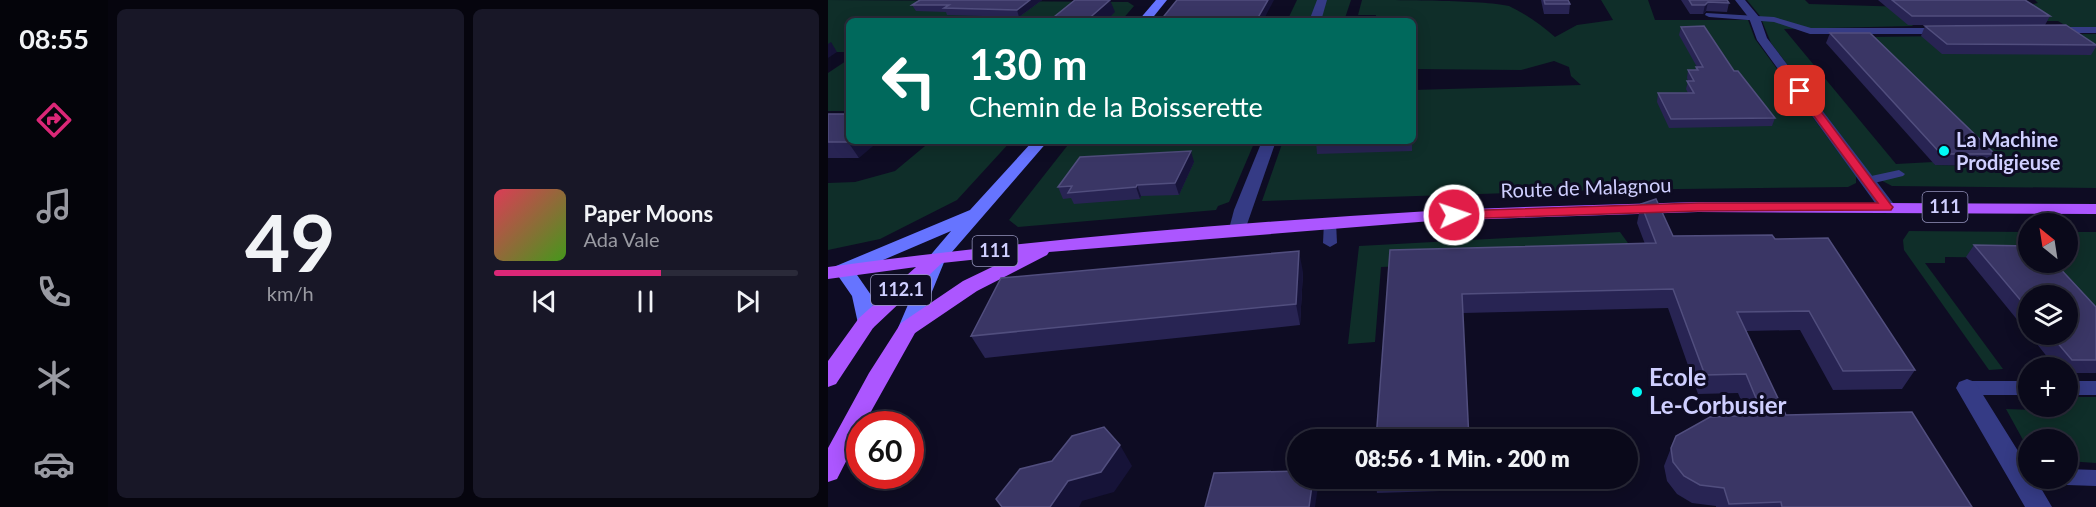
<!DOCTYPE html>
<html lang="de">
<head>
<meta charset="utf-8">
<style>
  body { margin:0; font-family:Lato,sans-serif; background:#181727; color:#f1f3f6; height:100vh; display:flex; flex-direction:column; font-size:22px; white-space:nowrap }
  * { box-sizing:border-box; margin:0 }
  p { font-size:20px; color:#999aa2 }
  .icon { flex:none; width:33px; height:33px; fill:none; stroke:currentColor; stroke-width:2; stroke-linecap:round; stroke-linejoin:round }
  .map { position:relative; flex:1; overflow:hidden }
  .side { display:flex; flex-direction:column; gap:9px; padding:9px; background:#06050e; width:720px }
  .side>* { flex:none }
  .guide { position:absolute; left:18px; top:18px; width:570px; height:126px; border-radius:9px; box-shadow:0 3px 15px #0003,0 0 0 2px #2a2a39; background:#00695c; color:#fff; overflow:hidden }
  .needle { width:39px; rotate:330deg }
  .buttons { position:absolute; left:1190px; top:213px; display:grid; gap:12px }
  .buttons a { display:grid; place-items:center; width:60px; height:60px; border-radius:50%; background:#0a091a; box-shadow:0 3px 15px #0003,0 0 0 2px #2a2a39; font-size:30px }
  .speed { position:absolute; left:18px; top:411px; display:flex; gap:12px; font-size:30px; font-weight:700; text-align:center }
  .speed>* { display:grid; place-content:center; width:78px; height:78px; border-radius:50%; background:#0a091a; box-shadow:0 3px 15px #0003,0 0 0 2px #2a2a39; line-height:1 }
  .speed .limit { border:9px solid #d22; background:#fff; color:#111 }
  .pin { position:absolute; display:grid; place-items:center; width:51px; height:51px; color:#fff; margin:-26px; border-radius:12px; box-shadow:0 3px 9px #0006 }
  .me { position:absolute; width:66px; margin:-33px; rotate:87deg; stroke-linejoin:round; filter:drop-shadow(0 0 4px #0008) }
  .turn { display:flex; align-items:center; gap:21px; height:126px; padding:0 24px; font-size:27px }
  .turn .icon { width:78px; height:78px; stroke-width:2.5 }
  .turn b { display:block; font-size:42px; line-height:51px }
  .side .tile { flex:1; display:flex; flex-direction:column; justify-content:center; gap:9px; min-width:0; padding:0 21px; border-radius:9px; background:#181727 }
  .side .dial { align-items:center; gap:0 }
  .dial b { font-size:78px; line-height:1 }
  .song { display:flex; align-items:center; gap:18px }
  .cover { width:72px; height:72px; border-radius:9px; background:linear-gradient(135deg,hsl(350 70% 55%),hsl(100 70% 35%)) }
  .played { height:6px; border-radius:3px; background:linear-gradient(90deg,#db2777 55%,#2a2a39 55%) }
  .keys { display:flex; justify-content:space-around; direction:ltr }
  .side .tiles { flex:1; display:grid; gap:9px; grid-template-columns:repeat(2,1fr) }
  .trip { position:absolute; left:459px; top:429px; width:351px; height:60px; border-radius:30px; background:#0a091a; box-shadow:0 3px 15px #0003,0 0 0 2px #2a2a39; font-weight:800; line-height:60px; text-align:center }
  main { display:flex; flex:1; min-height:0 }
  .menu { display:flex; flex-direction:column; width:108px; justify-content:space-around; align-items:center; background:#04040a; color:#999aa2 }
  .menu .icon { width:42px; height:42px }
  .menu .selected { color:#db2777 }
  .menu b { font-size:27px; color:#f1f3f6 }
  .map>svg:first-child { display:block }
  .green { fill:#0f2e29 }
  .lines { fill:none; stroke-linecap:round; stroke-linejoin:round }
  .lane { fill:#353b85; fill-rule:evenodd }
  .street { fill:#353b85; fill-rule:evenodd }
  .secondary { fill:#6674ff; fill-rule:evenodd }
  .primary { fill:#ac56ff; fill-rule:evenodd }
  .wall { fill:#282453 }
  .shaded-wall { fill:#161338 }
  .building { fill:#3a3665; stroke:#514e7e; stroke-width:1.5 }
  .route { fill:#e11d48; stroke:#92132f; stroke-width:1.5 }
  .poi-dot { fill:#00faf6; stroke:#0e0c23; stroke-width:2 }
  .labels { text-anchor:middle; stroke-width:6; stroke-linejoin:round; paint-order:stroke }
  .shield { fill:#0e0c23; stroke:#9594bd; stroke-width:1.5 }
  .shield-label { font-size:18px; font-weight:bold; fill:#cfcfff }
  .poi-label { font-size:20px; font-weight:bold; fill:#cfcfff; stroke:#0e0c23; text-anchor:start }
  .street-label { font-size:20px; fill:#cfcfff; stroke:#0e0c23 }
  .near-poi-label { font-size:24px; font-weight:bold; fill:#cfcfff; stroke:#0e0c23; text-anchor:start }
</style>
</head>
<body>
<main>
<nav class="menu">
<b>08:55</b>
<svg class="icon selected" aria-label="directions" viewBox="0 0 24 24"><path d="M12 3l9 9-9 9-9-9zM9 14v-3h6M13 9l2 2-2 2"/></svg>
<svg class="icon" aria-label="music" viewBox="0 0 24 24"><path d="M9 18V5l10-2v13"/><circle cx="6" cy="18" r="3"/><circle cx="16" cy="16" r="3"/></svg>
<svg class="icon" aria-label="phone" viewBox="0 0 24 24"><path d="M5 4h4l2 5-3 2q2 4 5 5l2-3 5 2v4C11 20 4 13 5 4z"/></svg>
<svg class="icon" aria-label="climate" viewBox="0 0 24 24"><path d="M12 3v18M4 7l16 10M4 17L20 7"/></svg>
<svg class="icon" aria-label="car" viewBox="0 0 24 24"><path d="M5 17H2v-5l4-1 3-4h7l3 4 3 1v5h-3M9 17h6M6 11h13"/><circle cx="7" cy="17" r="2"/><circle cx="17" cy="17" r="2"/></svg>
</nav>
<section class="side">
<div class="tiles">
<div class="tile dial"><b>49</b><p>km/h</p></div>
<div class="tile">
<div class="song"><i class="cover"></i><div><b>Paper Moons</b><p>Ada Vale</p></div></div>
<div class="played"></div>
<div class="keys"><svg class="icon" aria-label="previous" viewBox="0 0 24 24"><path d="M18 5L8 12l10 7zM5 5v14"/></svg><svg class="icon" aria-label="pause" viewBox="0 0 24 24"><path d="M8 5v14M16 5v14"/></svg><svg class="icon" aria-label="next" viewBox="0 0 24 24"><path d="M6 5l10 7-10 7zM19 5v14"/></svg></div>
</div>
</div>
</section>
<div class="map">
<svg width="1268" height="507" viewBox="0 0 1268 507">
  <rect width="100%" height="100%" fill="#0e0c23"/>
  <g class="green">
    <path d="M0,0L300,2L306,6L293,21H21V52H0Z"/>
    <path d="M469,0H523L516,21H459Z"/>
    <path d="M534,0C568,0 654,0 681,6C698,14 713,25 727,37L749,25L785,20L773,0H820L827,20H920L927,39L1028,176V183L1020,187L772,190L434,201L455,141H585V90L753,85L743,76L741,67L726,61L693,70L585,69V21H547L548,15H530Z"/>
    <path d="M919,0H977L981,4L1079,7L1081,22L1085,26L956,29L1068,164L1105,162L1107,165L1159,166L1043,37L1268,34V188L1064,186L1043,175L943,43L932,16Z"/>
    <path d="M1207,0H1268V27H1240L1230,21H1128L1210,3Z"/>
    <path d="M21,59V111H0V73Z"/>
    <path d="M103,141H183L129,200L52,239L0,250V183L27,182L67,171Z"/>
    <path d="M243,141H427L401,202L390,206L388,210L190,227L181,220Z"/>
    <path d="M1081,231L1200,232V258L1117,257V263H1097L1175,369L1161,370L1076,250L1075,240Z"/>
    <path d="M792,232L810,257L553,267L547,342L520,344L531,246Z"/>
    <path d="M1239,232H1268V331L1239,296L1206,263L1239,262Z"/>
    <path d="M1239,397H1268V463L1239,461V440H1200V449L1178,409L1205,410L1203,407L1239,406Z"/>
  </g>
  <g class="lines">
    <g class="lane">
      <path d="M878,13L946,17L983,28H1114L1118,31L1114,34H982L946,22L881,17L877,15Z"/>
      <path d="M1268,27V33H1229L1225,30L1229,27Z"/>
      <path d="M1071,170L1077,174L1075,176L1038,185L1032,181L1034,178Z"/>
      <path d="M502,218L508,222L509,243L502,247L495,243L496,222Z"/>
      <path d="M1139,381H1200V395H1139L1133,393L1131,388L1133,383Z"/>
      <rect x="1239" y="381" width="29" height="14"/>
      <path d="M1239,469L1268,470V486L1239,485L1232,483L1230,478H1239Z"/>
    </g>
    <g class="street">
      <path d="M489,0H499L493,21H481Z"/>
      <path d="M907,0H917L932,18L939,38L1065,203L1067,207L1065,211H1053L929,40L921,18Z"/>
      <path d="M434,141H448L416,233H404L401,229L406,210Z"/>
      <path d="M1139,379L1147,382L1200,467V478H1207L1224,507H1197L1128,388L1131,382Z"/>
    </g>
    <g class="secondary">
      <path d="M328,0H339L322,21H310Z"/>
      <path d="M205,141H220L117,260L87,333L80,335L73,333L70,328L100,258L123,231L27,272L43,295L48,323L45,328L38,330L31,328L24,296L6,270L8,266L142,210Z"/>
    </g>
    <path class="primary" d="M870,202L1268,204V214L870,212L603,221L221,252L219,255L149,291L87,333L36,424H32V434L9,479L0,482V448L41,373L73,323L135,281L189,255L114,263L45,328L8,384L0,387V361L31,318L88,267L0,279V267C200,240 401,223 602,211C691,206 781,205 870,202Z"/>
  </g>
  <g class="wall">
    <path d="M92,0H214L191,17L119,15L118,12L88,11L84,5Z"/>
    <path d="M713,0H740L742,4L741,14H716Z"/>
    <path d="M853,0H899L901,3L899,12L878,11L875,14H862Z"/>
    <path d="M1050,0H1197L1222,16L1217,25H1080Z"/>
    <path d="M1097,26L1268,44V47L1263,55L1114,54L1093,36Z"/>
    <path d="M853,27L906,71L947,118L944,126L841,128L829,102L830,93H860L858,89L860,81L859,78L860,70H867L868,67H869L851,35Z"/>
    <path d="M1002,33L1167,154L1160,166L1107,165L998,43Z"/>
    <path d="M0,114H21L31,158H0Z"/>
    <path d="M488,141H584V151L489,154Z"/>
    <path d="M366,162L351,195L313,196L312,199L246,204L243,198L235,199L230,187Z"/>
    <path d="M813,204L845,236L947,239L1087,370L1074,389L1005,390L972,330L918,331L958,415L1144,507H888V506L864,503L849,494L839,481L836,466L843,448L919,415L910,393L870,394L840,308L635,313L562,250L817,244L809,223Z"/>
    <path d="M1146,245L1268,307V373H1239V368H1228L1201,334H1239L1200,296V333L1138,257Z"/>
    <path d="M475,272L472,325L157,358L143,336Z"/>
    <path d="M547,478H643V490L549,493Z"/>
  </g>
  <g class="shaded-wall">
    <path d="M202,0H214L191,17L189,10Z"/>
    <path d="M282,0L287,12L278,21H258Z"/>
    <path d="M440,0H446L435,21H428Z"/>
    <path d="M880,2L878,11L875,14L877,5Z"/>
    <path d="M3,42L9,52L0,58V44Z"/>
    <path d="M586,93L587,104L585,131V112Z"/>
    <path d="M21,141H51L31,158L20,142Z"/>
    <path d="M363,151L366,162L351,195L347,183Z"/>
    <path d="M309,185L313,196L312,199L308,187Z"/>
    <path d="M471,251L475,272L472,325L468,304Z"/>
    <path d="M292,445L304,466L286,492L254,501L251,507H222L240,481Z"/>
    <path d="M485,478H488L490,487L487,507H481Z"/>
  </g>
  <g class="building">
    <path d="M92,0H202L189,10L116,8L121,5H84Z"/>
    <path d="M247,0H282L258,21H221Z"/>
    <path d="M349,0H440L428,21H332Z"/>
    <path d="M716,0H740L742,4H717Z"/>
    <path d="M861,0H899L901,3L880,2L877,5H864Z"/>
    <path d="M1064,0H1197L1222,16H1084Z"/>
    <path d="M1238,25L1268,45L1119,44L1097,26Z"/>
    <path d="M876,26L906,71H910L947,118L843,119L830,93H866L859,81H866L860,70H870L868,67H875L853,27Z"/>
    <path d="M1002,33H1042L1167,154H1113Z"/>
    <path d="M585,93H586L585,112Z"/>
    <path d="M0,114H21V141L20,142H0Z"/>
    <path d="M488,141H536L487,143Z"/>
    <path d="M363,151L347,183L309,185L308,187L240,193L244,186L230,187L252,157Z"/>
    <path d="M828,199L845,236L944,235L947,239L1000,238L1087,370L1015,371L981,311L909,312L958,415L1084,412L1144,507H954L953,502L901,504L896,488L872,485L856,476L845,462L843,448L848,436L882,417L935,415L918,374L877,375L845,289L634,294L641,440H548L562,250L828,243L813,204Z"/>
    <path d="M1146,245L1200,246V262H1226L1268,307V360H1244L1222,334H1239V296H1200V309Z"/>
    <path d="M471,251L468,304L143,336L173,278Z"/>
    <path d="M276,427L292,445L273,472L240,481L222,507H174L168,499L192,469L224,461L244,436Z"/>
    <path d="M470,471V478H485L481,507H377L386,473Z"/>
  </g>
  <path class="route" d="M969,89H976L1063,205L1065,207L1063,210L870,211L626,219L620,215L626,211L870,203H1050L969,93Z"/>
  <g class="poi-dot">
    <circle cx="1116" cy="151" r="6"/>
    <circle cx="809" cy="392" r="6"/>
  </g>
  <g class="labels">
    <g class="shield">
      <rect x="1094.5" y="192" width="45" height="30" rx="4.5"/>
      <rect x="144.5" y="236" width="45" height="30" rx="4.5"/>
      <rect x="43" y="275" width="60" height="30" rx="4.5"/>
    </g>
    <g class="shield-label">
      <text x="1117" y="213">111</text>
      <text x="167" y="257">111</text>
      <text x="73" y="296">112.1</text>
    </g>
    <g class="poi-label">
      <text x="1128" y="147">La Machine<tspan x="1128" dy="23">Prodigieuse</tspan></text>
    </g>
    <g class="street-label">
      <text transform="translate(758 188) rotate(-2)" y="7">Route de Malagnou</text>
    </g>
    <g class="near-poi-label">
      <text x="821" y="386">Ecole<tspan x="821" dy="28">Le-Corbusier</tspan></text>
    </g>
  </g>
</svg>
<div class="buttons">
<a><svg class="needle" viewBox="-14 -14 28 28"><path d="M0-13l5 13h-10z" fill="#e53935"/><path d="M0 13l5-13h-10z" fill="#999aa2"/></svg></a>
<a><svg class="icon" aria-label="layers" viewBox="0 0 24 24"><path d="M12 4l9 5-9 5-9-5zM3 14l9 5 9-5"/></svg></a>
<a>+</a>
<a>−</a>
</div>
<div class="speed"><div class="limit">60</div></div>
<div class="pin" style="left:972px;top:91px;background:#d93025"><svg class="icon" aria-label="arrive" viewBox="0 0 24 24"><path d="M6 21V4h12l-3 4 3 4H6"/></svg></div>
<svg class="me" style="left:626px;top:215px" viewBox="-20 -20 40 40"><circle r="17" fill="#e11d48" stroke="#fff" stroke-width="3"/><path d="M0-11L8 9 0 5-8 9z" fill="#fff"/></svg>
<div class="trip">08:56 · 1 Min. · 200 m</div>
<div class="guide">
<div class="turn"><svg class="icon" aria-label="left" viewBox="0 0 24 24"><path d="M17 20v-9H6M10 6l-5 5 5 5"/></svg><div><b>130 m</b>Chemin de la Boisserette</div></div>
</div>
</div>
</main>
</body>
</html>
